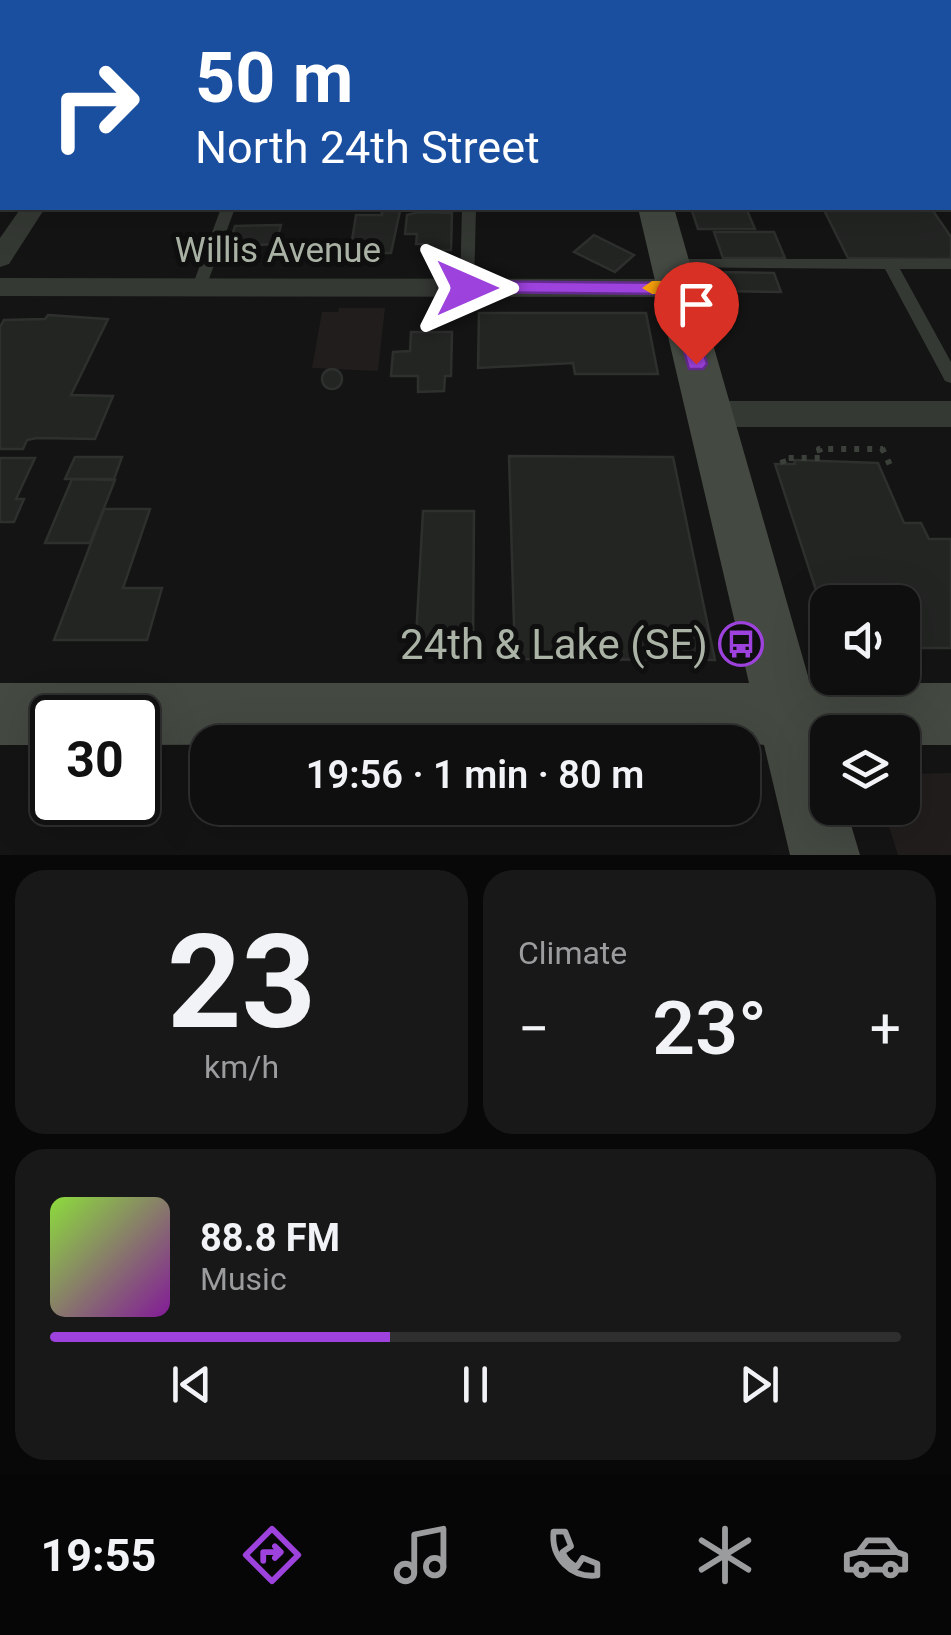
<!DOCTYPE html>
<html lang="en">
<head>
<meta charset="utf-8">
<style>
  body { margin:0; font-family:Roboto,sans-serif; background:#171817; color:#f1f3f6; height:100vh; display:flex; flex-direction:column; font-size:38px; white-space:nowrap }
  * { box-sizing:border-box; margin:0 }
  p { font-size:32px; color:#9b9c9e }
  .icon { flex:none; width:55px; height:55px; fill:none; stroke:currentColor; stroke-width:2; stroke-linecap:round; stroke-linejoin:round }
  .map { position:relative; height:855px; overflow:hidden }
  .panel { display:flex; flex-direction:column; gap:15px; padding:15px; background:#080808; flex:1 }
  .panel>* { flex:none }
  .hud { position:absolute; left:0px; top:0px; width:952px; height:210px; box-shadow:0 10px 40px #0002,0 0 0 2px #2e2f2e; background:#1a4fa0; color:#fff; overflow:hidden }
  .controls { position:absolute; left:810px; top:585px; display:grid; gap:20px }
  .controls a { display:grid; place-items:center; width:110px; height:110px; border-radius:20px; background:#0e0f0e; box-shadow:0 10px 40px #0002,0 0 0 2px #2e2f2e; font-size:50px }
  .speed { position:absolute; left:30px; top:695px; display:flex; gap:20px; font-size:50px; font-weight:700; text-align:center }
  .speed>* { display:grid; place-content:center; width:130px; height:130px; border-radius:50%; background:#0e0f0e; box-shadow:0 10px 40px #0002,0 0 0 2px #2e2f2e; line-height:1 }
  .speed .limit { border:5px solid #111; border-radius:15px; background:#fff; color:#111 }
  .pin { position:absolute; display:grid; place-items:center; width:85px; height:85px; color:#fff; margin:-102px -42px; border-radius:50% 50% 50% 0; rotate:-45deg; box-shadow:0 0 10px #0007 }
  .pin .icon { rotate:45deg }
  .me { position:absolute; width:110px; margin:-55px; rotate:90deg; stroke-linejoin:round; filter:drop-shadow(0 0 8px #0008) }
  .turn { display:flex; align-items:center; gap:35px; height:210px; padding:0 30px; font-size:45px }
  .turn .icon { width:130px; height:130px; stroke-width:2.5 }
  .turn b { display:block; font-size:70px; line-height:85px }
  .big { font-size:75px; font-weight:600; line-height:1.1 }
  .panel .tile { flex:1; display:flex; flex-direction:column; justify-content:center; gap:15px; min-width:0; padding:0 35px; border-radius:30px; background:#171817 }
  .panel .dial { align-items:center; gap:0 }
  .dial b { font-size:130px; line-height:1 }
  .song { display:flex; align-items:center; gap:30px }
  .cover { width:120px; height:120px; border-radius:15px; background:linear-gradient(135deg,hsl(90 70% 55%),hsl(290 70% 35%)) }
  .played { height:10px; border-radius:5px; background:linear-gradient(90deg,#9d42dd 40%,#2e2f2e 40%) }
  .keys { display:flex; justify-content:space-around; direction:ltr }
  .heat { display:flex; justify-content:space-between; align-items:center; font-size:55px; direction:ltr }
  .panel .tiles { flex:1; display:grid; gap:15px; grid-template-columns:1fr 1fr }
  .tile:last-child { grid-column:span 2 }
  .trip { position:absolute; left:190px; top:725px; width:570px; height:100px; border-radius:30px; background:#0e0f0e; box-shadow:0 10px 40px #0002,0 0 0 2px #2e2f2e; font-weight:600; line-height:100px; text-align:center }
  .menu { display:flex; height:160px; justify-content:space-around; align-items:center; background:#060606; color:#9b9c9e }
  .menu .icon { width:70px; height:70px }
  .menu .on { color:#9d42dd }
  .menu b { font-size:45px; color:#f1f3f6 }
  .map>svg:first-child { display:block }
  .green { fill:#211d1d }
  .building { fill:#232523; stroke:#2d302d; stroke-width:2.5 }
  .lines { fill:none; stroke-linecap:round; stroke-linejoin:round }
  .path { stroke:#3c403a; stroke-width:6; stroke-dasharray:5 8; stroke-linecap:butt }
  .lane { fill:#353934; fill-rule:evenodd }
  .street { fill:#353934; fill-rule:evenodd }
  .secondary { fill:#444942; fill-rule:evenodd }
  .route { fill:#9d42dd; stroke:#662b90; stroke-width:2.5 }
  .slow { fill:#f59e0b }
  .labels { text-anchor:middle; stroke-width:10; stroke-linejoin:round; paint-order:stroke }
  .street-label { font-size:35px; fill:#abb3a6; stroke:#0e0f0e }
  .near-poi-label { font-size:42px; fill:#abb3a6; stroke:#0e0f0e; text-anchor:end }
</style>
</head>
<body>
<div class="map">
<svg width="951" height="855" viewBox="0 0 951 855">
  <rect width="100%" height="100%" fill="#131413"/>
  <g class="green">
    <path d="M339,308H385L378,371L312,368L322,312H338Z"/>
    <path d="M951,773V855H898L885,815L891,808H902L903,774Z"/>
  </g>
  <g class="building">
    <path d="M691,208H746L755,229H698Z"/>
    <path d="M823,208H931L951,237V259L848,258Z"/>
    <path d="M382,211H400L391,253H350L356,215H382Z"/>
    <path d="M419,212L452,213L451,250H428V244H416L417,234H405L407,215Z"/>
    <path d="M281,225L276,244L258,245L256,250H233L235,245H229L235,226Z"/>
    <path d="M714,232H774L785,258H723Z"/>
    <path d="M594,235L634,255L615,272L574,252Z"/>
    <path d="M713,272L774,273L781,292L719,291Z"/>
    <path d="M479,313H646L658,374H575L573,363L478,368Z"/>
    <path d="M48,315L108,319L71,395L113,396L95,439L37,438L27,440L23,449H0V327L4,320L45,319Z"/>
    <path d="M411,332H452L451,376H445L444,391L418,392V376H391L393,352L410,351Z"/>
    <circle cx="332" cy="379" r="10"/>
    <path d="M509,456L673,457L715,660L515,659Z"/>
    <path d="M75,457H122L114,479H65Z"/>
    <path d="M0,458H35L16,499H24L14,522H0Z"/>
    <path d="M794,460L878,463L904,523H921L929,539H951V648H902V602H828V627L775,464H795Z"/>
    <path d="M72,479L115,480L90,543H45Z"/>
    <path d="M104,509H150L123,588H162L147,640H54Z"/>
    <path d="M423,511H474L473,647L464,656H415Z"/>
  </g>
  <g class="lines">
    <g class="path">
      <path d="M882,448L890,465"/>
      <path d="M784,464L782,458H822L819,449H883"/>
    </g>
    <g class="lane">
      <path d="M468,0H478V2H469Z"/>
      <rect x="0" y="15" width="2" height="6"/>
      <rect x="950" y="75" width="1" height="6"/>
      <path d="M221,208H235L206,287L204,291H194L192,287Z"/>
      <path d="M462,208H476L474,287L467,292L460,287Z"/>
      <path d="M670,259H951V269H900L951,362V383L945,381L885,269L665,267V261Z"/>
    </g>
    <g class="street">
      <path d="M916,0H935L937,2H918Z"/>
      <rect x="950" y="21" width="1" height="11"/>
      <rect x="0" y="80" width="2" height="12"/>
      <rect x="950" y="150" width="1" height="14"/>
      <path d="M21,208H45L9,264L0,267V238Z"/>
      <path d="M0,278L676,279L690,288L676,297L0,296Z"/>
      <path d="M709,401H951V427H709L698,423L693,414L698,405Z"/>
    </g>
    <g class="secondary">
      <path d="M590,0H614L615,2H590Z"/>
      <path d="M638,208H674L810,683H951V745H902V732H828V808H846L860,855H790L764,745L742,742L138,745V718H52V745H0V683H749Z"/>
    </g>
  </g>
  <path class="route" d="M467,281L683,283L707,364L703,369H689L668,294L460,292V283Z"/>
  <path class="slow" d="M676,281L685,288L694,320L684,327L674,320L668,294H652L642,288L652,281Z"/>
  <defs>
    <g id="bus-ring" transform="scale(2.25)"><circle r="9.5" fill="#0e0f0e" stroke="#9d42dd" stroke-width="1.5"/><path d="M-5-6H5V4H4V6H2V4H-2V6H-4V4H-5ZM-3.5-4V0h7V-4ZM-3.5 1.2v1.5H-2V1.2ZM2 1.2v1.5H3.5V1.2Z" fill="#9d42dd"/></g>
  </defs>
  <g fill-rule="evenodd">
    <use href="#bus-ring" x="741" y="644"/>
  </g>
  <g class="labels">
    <g class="street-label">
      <text x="278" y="262">Willis Avenue</text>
    </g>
    <g class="near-poi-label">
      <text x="708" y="659">24th &amp; Lake (SE)</text>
    </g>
  </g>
</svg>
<div class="controls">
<a><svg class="icon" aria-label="sound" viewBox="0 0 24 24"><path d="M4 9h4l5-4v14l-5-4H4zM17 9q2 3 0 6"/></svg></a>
<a><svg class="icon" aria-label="layers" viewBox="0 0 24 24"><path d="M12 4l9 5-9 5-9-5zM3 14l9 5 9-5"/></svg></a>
</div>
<div class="speed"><div class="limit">30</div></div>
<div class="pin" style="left:696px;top:364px;background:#d93025"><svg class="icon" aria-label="arrive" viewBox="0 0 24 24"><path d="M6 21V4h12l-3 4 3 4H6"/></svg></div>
<svg class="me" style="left:467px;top:288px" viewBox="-20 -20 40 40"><path d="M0-17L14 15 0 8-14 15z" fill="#9d42dd" stroke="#fff" stroke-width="4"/></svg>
<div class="trip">19:56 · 1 min · 80 m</div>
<div class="hud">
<div class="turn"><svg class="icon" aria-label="right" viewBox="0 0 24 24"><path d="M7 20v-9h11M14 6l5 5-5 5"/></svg><div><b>50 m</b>North 24th Street</div></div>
</div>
</div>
<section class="panel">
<div class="tiles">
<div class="tile dial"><b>23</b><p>km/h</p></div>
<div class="tile"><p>Climate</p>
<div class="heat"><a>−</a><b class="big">23°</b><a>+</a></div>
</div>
<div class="tile">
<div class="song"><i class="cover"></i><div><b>88.8 FM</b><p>Music</p></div></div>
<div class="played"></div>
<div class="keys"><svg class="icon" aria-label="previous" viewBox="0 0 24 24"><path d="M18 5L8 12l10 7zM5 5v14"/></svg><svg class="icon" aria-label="pause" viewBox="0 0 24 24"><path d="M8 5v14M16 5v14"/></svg><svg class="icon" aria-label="next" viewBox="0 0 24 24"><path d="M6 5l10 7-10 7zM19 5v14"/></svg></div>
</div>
</div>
</section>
<nav class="menu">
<b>19:55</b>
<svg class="icon on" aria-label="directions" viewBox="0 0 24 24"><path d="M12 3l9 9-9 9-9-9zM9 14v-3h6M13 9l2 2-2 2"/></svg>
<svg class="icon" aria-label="music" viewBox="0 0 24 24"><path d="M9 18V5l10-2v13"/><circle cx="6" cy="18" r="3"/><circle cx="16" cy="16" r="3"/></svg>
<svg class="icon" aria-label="phone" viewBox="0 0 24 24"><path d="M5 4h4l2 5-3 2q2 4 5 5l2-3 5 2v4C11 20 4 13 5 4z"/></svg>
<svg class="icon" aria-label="climate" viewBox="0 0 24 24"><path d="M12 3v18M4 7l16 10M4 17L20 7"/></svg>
<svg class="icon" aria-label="car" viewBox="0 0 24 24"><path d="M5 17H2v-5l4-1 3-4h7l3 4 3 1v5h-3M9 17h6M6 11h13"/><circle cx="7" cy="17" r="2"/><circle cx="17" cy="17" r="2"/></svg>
</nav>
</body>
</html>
